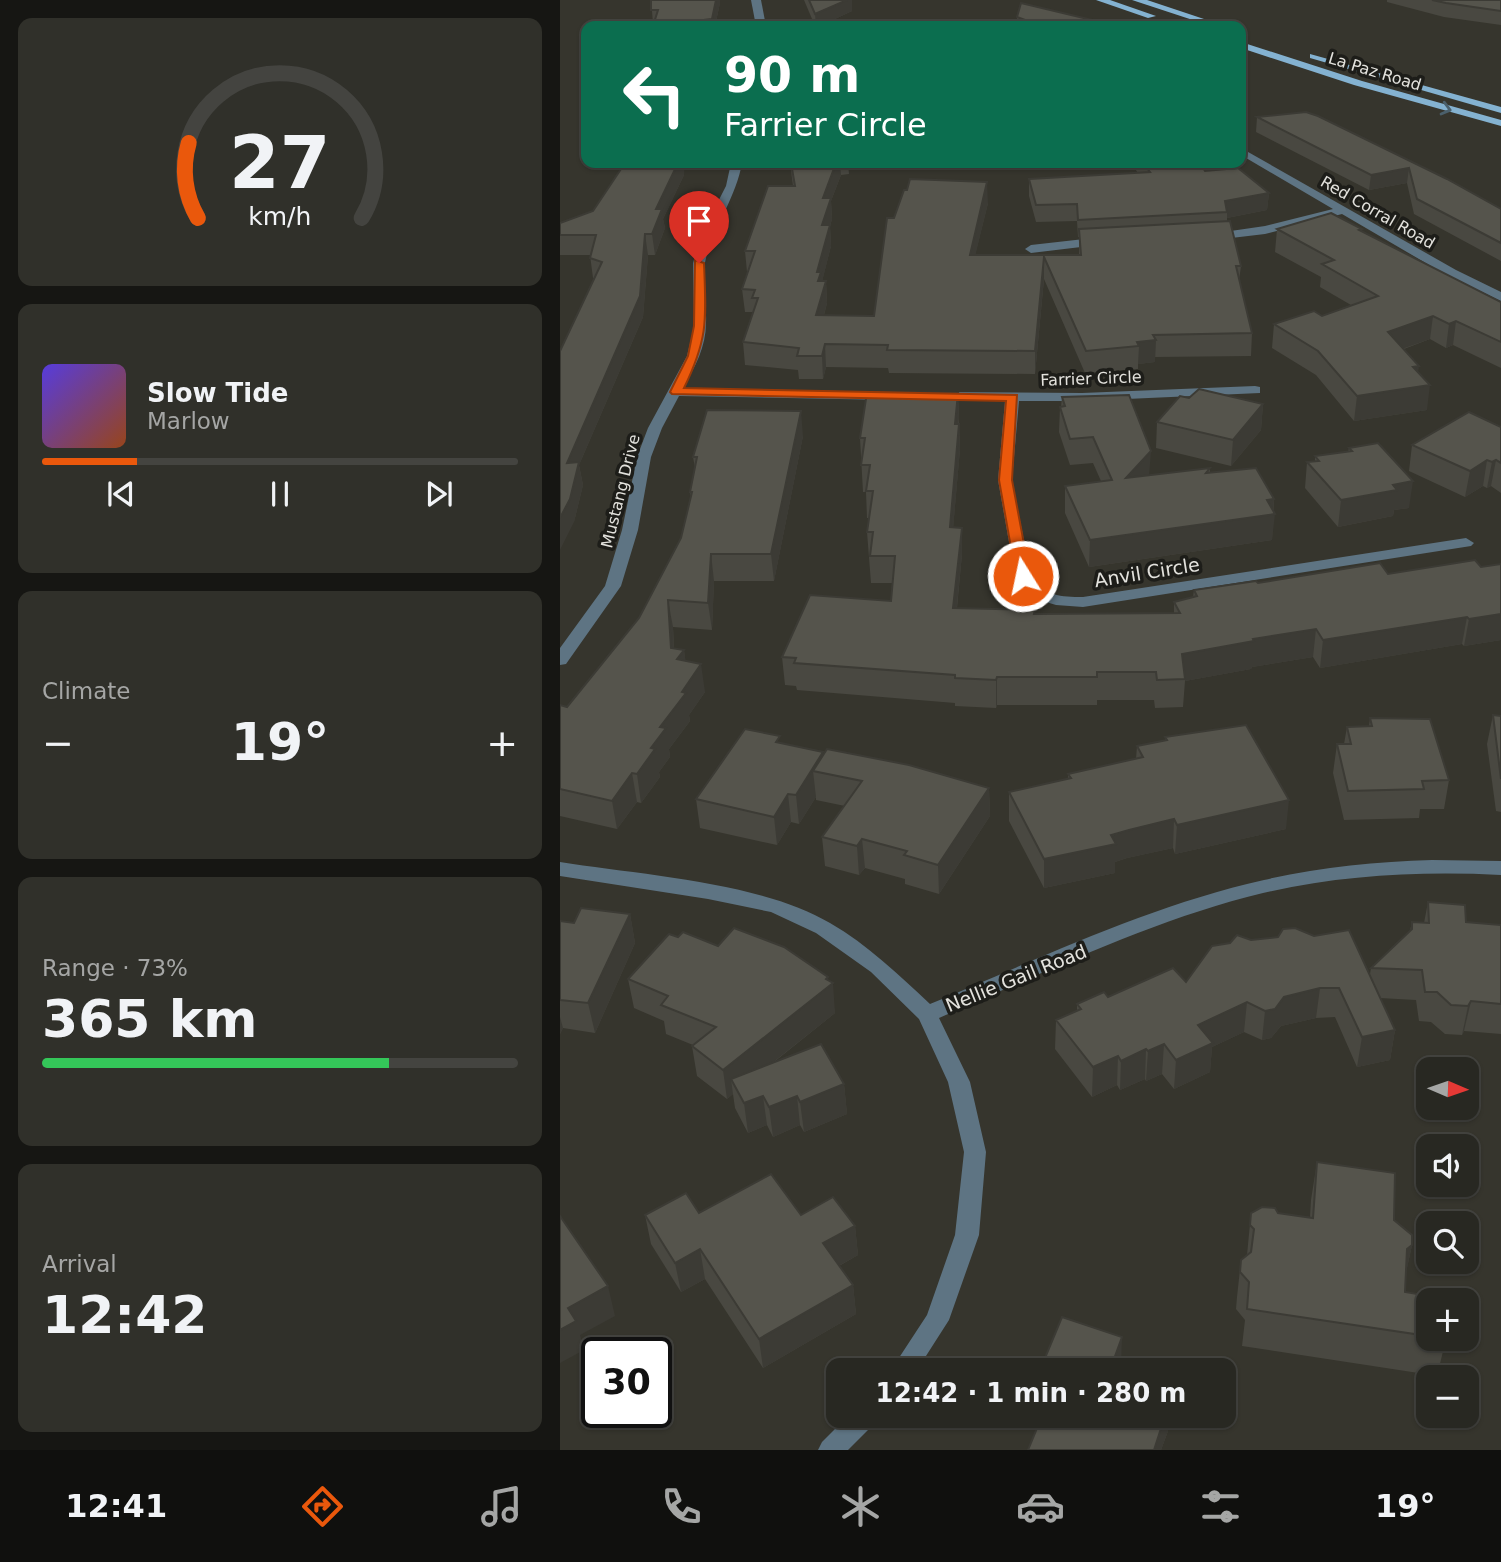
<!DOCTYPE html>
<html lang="en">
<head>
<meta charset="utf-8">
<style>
  body { margin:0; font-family:"DejaVu Sans",sans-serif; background:#30302a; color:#f1f3f6; height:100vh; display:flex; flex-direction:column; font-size:26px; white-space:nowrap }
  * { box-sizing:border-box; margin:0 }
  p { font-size:23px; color:#a5a6a5 }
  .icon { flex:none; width:38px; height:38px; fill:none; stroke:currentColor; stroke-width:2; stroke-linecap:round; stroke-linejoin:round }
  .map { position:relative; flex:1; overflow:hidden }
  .sheet { display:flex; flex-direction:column; gap:18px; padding:18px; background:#161613; width:560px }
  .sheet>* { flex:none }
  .top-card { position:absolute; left:21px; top:21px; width:665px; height:147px; border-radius:14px; box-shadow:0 2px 5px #0004,0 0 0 2px #444440; background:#0b6e4f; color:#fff; overflow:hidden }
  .needle { width:46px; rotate:92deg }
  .controls { position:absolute; left:856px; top:1057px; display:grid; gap:14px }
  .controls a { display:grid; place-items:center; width:63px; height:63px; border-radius:14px; background:#282822; box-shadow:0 2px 5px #0004,0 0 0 2px #444440; font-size:35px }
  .speed { position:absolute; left:21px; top:1337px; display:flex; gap:14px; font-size:35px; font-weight:700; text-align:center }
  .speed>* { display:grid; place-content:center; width:91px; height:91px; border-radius:50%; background:#282822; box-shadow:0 2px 5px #0004,0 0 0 2px #444440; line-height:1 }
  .speed .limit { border:4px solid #111; border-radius:10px; background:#fff; color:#111 }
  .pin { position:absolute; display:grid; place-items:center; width:60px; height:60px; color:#fff; margin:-72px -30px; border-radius:50% 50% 50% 0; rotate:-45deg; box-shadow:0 0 7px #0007 }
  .pin .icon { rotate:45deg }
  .me { position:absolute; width:77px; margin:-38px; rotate:350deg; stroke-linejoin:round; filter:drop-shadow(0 0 5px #0008) }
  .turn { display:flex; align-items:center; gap:24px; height:147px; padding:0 28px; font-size:32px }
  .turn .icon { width:91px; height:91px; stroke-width:2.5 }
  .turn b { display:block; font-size:49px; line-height:60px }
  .big { font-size:52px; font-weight:600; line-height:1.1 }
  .sheet .tile { flex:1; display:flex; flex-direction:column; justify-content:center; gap:10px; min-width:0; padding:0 24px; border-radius:14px; background:#30302a }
  .sheet .dial { align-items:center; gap:0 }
  .dial svg { height:182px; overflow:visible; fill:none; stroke:#444440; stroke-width:7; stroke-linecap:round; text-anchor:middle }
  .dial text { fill:#f1f3f6; stroke:none }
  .song { display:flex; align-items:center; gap:21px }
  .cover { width:84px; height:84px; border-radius:10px; background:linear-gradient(135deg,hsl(250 70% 55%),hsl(20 70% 35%)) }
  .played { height:7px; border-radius:4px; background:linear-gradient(90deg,#ea580c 20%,#444440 20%) }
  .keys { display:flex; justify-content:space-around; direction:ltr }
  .heat { display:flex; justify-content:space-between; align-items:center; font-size:38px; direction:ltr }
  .charge { height:10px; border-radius:5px; background:linear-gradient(90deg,#34c759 73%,#444440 0) }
  .trip { position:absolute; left:266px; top:1358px; width:410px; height:70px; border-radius:14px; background:#282822; box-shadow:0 2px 5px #0004,0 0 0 2px #444440; font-weight:600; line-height:70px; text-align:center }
  .tab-bar { display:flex; height:112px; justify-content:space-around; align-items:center; background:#10100e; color:#a5a6a5 }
  .tab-bar .icon { width:49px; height:49px }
  .tab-bar .on { color:#ea580c }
  .tab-bar b { font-size:32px; color:#f1f3f6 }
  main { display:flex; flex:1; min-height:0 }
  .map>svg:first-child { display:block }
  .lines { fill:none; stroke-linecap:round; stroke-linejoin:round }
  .minor { fill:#5e7483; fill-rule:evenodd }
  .major { fill:#84b2d1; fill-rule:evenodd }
  .wall { fill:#494841 }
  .shaded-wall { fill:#3c3b35 }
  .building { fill:#55544c; stroke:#3c3b35; stroke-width:2 }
  .oneway { stroke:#4b606c }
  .route { fill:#ea580c; stroke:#983908; stroke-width:2 }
  .labels { text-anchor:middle; stroke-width:7; stroke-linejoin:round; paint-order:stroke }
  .far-street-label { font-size:16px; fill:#e3e2dd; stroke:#1d1d19 }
  .street-label { font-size:19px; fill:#e3e2dd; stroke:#1d1d19 }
</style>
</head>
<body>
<main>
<section class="sheet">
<div class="tile dial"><svg viewBox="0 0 100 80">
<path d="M14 69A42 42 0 1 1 86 69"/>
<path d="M14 69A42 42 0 0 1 10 36" stroke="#ea580c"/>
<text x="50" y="56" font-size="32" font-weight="700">27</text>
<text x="50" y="72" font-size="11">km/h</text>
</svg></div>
<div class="tile">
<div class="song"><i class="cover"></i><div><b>Slow Tide</b><p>Marlow</p></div></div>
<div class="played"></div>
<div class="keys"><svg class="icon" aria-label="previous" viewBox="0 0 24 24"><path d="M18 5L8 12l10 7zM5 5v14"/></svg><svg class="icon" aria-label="pause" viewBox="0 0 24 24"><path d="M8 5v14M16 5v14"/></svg><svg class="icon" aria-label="next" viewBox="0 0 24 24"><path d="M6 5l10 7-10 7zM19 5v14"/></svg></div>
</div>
<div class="tile"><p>Climate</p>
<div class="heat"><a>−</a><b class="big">19°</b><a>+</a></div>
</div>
<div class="tile"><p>Range · 73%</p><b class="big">365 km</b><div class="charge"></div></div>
<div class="tile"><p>Arrival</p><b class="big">12:42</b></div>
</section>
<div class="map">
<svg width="941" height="1450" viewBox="0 0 941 1450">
  <rect width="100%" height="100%" fill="#36352d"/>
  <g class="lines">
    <g class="minor">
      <path d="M191,0H201L206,26H196Z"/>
      <path d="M681,148L896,270L941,292V301L888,276L782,214L705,234L646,241V235L650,234L705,226L773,209L681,155Z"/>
      <path d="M171,163H182C176,197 155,225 146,258C141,278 147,302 146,323C146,347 135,367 123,388L330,392L337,396L330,400L119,396L102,428L91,457L78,530L61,586L6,664L0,665V648L45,586L62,530L77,457L88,428L127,356L134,326L133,263L140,237L166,186Z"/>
      <path d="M542,237L548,241L546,244L471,253L465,249L471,245Z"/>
      <path d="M695,386L700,387V393L522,401H459L452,480L471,576C484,596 501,597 523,597L906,538L914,543L911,546L523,607L496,605L476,599L455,576L438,480L445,401L375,400L368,396L375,392L522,393Z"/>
      <path d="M872,860L941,861V875C861,871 781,875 703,893C591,920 484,973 379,1018L410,1082L426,1152L419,1235L389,1320L357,1370H331L367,1315L395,1235L404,1152L388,1082L359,1019L311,972L256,933L211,912L148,899L0,876V862C81,875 201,882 270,923C308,945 339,975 370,1004C479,959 588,906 704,880C759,867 815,862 872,860Z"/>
      <path d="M288,1416H318L314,1424L288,1450H258L262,1442Z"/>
    </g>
    <g class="major">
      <path d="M536,0H550L596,16L588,18Z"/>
      <path d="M572,0H587L665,26H651Z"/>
      <path d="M681,42L802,81L941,120V126L794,85L681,48Z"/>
      <path d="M750,54L941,107V113L750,58Z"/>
    </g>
  </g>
  <g class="wall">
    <path d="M91,0H160V3L155,26H93L94,23H93Z"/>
    <path d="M244,0H292V11L260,26H255Z"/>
    <path d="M827,0H941V25L884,17L827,2Z"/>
    <path d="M457,17L548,26H457Z"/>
    <path d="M746,112L941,209V261L854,214L847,183L809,190L696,132L697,117Z"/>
    <path d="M65,163H125V167L123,170L124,175L103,219L105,228L95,255H88L83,317L19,465L23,485L14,522L34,278H33L30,255H0V223L33,211Z"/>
    <path d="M230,163H288L289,174L281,175L271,201L272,219L270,226L271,246L262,281H266L267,303L264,315L314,316L334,218L428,203L415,255H519V237H518L517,221L476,222L469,196V179L578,173L571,163H640L645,171L709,193L707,210L667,218V222L681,266L679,281L692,333L691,356L595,357V362L578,364V369L525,373L484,279L475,374L329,373L328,368L266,367L263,379H239L238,370L185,365L183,342L193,312H185L182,289L188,272H187L185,251L233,186Z"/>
    <path d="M717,229L802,232L941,302V368L893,345L886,348L870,339L844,349L858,372L867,410L794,421L756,375L712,348L714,324L762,316L791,305L760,287L761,277L715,252Z"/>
    <path d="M398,393L400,449L393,528L402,554L397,608L475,614L614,613V602L633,597L634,590L698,583L921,567L941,564V640L904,646L902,644L760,668L753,657L692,667L691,669L625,681L623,707L595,708L594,700H537V705H437L436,708L395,706V703L237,690L236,686L225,685L222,657L331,601L332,583H311L307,532L309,518H307L306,492H303L300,438Z"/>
    <path d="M502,397L589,475L650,468V473L714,499L712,540L529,567L505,513V486L541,481L533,463L510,465L499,432L500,407H501Z"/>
    <path d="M629,398L703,404L701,430L671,466L596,448L597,422Z"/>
    <path d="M941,427V493L931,486L927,488L923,486L905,497L849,471L852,445Z"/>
    <path d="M243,436L214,581H154L152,630L113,627L114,648L124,650L125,660L145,692L129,715L130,721L109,749L110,757L99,772L100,777L81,803L77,802L57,829L0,816V705L7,707L79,618L121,538L131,499L130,492L135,468L133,457Z"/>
    <path d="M789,448L849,508L834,510L833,516L778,527L745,488L747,462L755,461V456L788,452Z"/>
    <path d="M933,715L941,716V812L936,811L927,744Z"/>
    <path d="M810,718L889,780L884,809H860L859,818L784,820L773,773L777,744H784L787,727L809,726Z"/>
    <path d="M605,737L726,829L615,854L613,848L567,858L555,862V873L484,888L449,821V792L508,779V774L576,759L577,746L605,740Z"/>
    <path d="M220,743L263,754L429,788L430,816L379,894L345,884V879L305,868L299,875L265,866L262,837L285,806L256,800V797L239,824L231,822L217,845L140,828L136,799Z"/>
    <path d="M868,902L906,922L941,925V1034L904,1031L902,1035L885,1034L871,1022L859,1021L856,1000L820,998L835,1030L830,1060L797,1067L775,1017L756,1018L721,1026L711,1038L702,1040L684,1032L652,1047L650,1072L614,1089L602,1074L586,1081L585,1079L560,1090L557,1085L532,1097L495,1049L496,1020L517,1011V1004L626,982L691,940L810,974L811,968L850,931L852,922L864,923Z"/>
    <path d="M70,914L75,943L35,1033L3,1028L0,1034V921L14,923Z"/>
    <path d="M118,937L158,946L269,981L275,1013L214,1062L284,1084L287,1114L244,1132L240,1125L213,1137L207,1125L188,1133L175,1108L173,1094L167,1099L137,1076L132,1046L133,1045L106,1034L104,1021L74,1008L68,979Z"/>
    <path d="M757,1162L834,1220L852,1245L846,1272L845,1292L868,1300V1339H886L878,1372L866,1370L865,1374L682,1346L685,1320L676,1309L677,1297L681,1260L687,1255L691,1213H718L750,1217L751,1200Z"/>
    <path d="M139,1213L241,1215L295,1226L298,1255L279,1266L293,1285L296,1314L203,1368L145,1279L121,1292L91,1244L85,1215Z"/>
    <path d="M471,1416H609L608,1431L601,1450H468L480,1422L471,1419Z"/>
  </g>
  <g class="shaded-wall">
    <path d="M156,0H160V3L155,26H152V19Z"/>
    <path d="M287,0H292V11L260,26H256L255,14Z"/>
    <path d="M118,163H125L124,175L103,219L105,228L95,255L92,234L96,209Z"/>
    <path d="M276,163H280L281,175L271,201L272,219L270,226L271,246L262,282L266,281L267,303L258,337L256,315L257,272L263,198Z"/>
    <path d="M849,168L847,183L809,190L811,175Z"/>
    <path d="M427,182L428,203L410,277V255Z"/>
    <path d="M709,193L707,210L667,218V212L665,201Z"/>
    <path d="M85,234L88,255L83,317L19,465L23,485L14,522L0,550V518L7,463Z"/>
    <path d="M484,257V279L475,374V351Z"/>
    <path d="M873,316L870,339L825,355L828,332Z"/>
    <path d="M896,321L893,345L886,348L889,324Z"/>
    <path d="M596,340L595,362L578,364L579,346L577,342Z"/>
    <path d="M265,344L266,367L263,379L262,356Z"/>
    <path d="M859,366L856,387L870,385L867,410L794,421L797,396L853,367Z"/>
    <path d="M398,393L399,418L396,449L395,424Z"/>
    <path d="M703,404L701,430L671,466L673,440Z"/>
    <path d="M241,411L243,436L214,581L211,554Z"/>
    <path d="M399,424L400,449L391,554L390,527Z"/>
    <path d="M591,451L589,477L566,478Z"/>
    <path d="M927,460L923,486L905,497L910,471Z"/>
    <path d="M936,460L931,486L927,488L932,462Z"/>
    <path d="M853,481L849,508L834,510L833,516L778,527L781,500L833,485Z"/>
    <path d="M714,499L713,514H715L712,540L529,567L530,540Z"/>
    <path d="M402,528V554L394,636L393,608Z"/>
    <path d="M151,554L154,581L152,630L148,603Z"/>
    <path d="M108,600L113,627L115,675L111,648Z"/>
    <path d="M941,614V640L904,646L909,619Z"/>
    <path d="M907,617L902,644L760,668L763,640Z"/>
    <path d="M756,629L753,657L692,667L691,669L625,681L622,654L693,639Z"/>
    <path d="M124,650L128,678L117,659Z"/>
    <path d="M141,664L145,692L129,715L130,721L109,749L110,757L99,772L100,777L81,803L77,774L91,748L100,727L122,692Z"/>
    <path d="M437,677V705L436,708V680Z"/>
    <path d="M263,752L265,774L253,771L256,797L239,824L236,795Z"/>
    <path d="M72,773L77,802L57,829L52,801Z"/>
    <path d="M429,788L430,816L379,894L378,865Z"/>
    <path d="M228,794L231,822L217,845L214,817Z"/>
    <path d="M729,800L726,829L615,854L617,825Z"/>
    <path d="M614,819L613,848L567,858L555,862V873L484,888V859L569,830Z"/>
    <path d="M302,839L305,868L299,875L297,846Z"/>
    <path d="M70,914L75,943L35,1033L28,1003Z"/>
    <path d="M268,977L269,986L273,983L275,1013L177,1091L171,1079L173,1094L167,1099L163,1070Z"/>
    <path d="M760,988L756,1018L721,1026L711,1038L702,1040L705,1011L724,997Z"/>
    <path d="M911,1001L904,1031L902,1035L908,1006Z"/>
    <path d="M687,1002L684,1032L652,1047L650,1072L614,1089L616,1060L638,1025Z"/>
    <path d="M0,1017L3,1028L0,1034Z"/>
    <path d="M835,1030L830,1060L797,1067L802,1037Z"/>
    <path d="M604,1044L602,1074L586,1081L588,1051Z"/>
    <path d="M586,1049L585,1079L560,1090L561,1061Z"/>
    <path d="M558,1056L557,1085L532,1097L533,1067Z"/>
    <path d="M284,1084L287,1114L244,1132L240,1102Z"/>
    <path d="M203,1096L207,1125L188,1133L184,1103Z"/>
    <path d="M237,1096L240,1125L213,1137L209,1107Z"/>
    <path d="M295,1226L298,1255L266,1273L263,1243Z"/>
    <path d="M852,1245L844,1283L847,1249Z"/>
    <path d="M140,1249L145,1279L121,1292L115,1263Z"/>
    <path d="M293,1285L296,1314L203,1368L199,1339Z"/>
    <path d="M48,1286L55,1316L20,1335L24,1350L0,1363V1330L8,1308Z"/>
    <path d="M562,1337L561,1366L559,1370H550Z"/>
    <path d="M605,1416H609L608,1431L601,1450H594Z"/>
  </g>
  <g class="building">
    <path d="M91,0H156L152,19L144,20L142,26H93L98,10H91Z"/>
    <path d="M249,0H287L255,14Z"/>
    <path d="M872,0H941V11L886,3Z"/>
    <path d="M461,3L532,20L548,26H481L457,17Z"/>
    <path d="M368,21L380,26H356Z"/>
    <path d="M746,112L758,116L887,179L941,209V243L857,199L849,168L811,175L697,117Z"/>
    <path d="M65,163H118L96,209H102L92,234H85L80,296L7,463L19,462L10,499L0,518V351L42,262L30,258L36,235H0V223L33,211Z"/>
    <path d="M231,163H276L263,198H271L262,225H270L257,272H261L258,281H266L256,315L314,316L327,218H334L344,190H347L350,179L427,182L410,255H521L519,229L670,221L681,266H676L692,333L593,335L596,340L577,342L579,346L526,351L484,257L475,351L327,350L328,345L265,344L262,356H237L239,348L183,342L198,298H192L195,290L182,289L195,251H185L208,186H235Z"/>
    <path d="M583,163H640L645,171L678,168L709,193L665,201L667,212L518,220L517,204L476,205L469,179L590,172Z"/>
    <path d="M771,213L802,229L799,230L941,302V342L896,321L889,324L873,316L828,332L859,366L853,367L870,385L797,396L758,351L714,324L754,311L762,316L818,296L762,264L774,260L717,229Z"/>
    <path d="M639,389L703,404L673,440L597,422L620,396L629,398Z"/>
    <path d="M307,392L398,393L395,424H399L390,527L402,528L393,608L475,610L474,614L620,613L614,602L637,596L634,590L696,581L698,583L820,563L828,574L915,560L921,567L941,564V614L909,619L907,617L763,640L756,629L693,639L694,641L622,654L625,679L597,680L596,672H537V677H437L436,680L395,678V675L234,663L236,658L222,657L250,595L331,601L335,556H310L313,532H307L313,491H306L310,465H301L305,438H300Z"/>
    <path d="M569,395L591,451L566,478L650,468L646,473L696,468L714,499L707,500L715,514L530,540L505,486L552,480L533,437L510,439L500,407L505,406L502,397Z"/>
    <path d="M147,410L241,411L211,554H151L148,603L108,600L111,648L124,650L117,659L141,664L122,692L126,693L100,727L106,728L91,748L95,749L77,774L72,773L52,801L0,789V705L7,707L79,618L121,538L132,492H130L137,457H133Z"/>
    <path d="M909,412L941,427V463L936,460L932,462L927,460L910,471L852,445Z"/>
    <path d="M818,443L853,481L833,485L837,490L781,500L747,462L759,461L755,456L792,451L789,448Z"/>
    <path d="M933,715L941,716V779Z"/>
    <path d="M810,718L870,719L889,780L862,781L864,789L788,791L777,744H791L787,727L812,726Z"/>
    <path d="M686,725L729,800L617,825L614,819L569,830L551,835L556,844L484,859L449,792L511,778L508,774L583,757L577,746L607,740L605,737Z"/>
    <path d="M185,729L220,736L216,742L263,752L236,795L228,794L214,817L136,799Z"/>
    <path d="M267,749L349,765L429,788L378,865L344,855L347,851L302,839L297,846L262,837L302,781L253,771Z"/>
    <path d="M868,902L905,905L906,922L941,925V1004L911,1001L908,1006L891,1005L877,992H865L862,970L811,968L852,929V922L869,923Z"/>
    <path d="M21,908L70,914L28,1003L0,1000V921L14,923Z"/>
    <path d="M174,928L224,947L268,977L266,979L273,983L163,1070L132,1046L156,1027L101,1005L108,996L68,979L109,934L118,937L123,932L158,946Z"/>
    <path d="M735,928L754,936L789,930L835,1030L802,1037L779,988H760L724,997L715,1009L705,1011L687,1002L638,1025L653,1043L616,1060L604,1044L588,1051L586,1049L561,1061L558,1056L533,1067L496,1020L521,1009L517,1004L544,992L548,997L613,968L626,982L652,946L670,943L677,935L691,940L718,937L723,929Z"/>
    <path d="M261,1044L284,1084L240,1102L237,1096L209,1107L203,1096L184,1103L171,1079Z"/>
    <path d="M757,1162L835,1173L834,1220L852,1235V1245L847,1249L845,1292L887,1299V1300H868V1336L687,1309L689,1282L680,1272L681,1260L691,1252L694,1229L690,1225L691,1213L702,1207L715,1208L718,1213L753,1218Z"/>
    <path d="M211,1174L241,1215L273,1197L295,1226L263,1243L293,1285L199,1339L140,1249L115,1263L85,1215L126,1193L139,1213Z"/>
    <path d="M0,1216L48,1286L8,1308L16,1321L0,1330Z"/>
    <path d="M502,1317L562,1337L550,1370H480Z"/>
    <path d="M482,1416H605L594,1450H468Z"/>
  </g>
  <defs><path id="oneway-chevron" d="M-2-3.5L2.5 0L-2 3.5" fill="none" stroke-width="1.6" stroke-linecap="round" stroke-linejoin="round" transform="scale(1.75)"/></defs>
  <use class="oneway" href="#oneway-chevron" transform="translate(886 109) rotate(15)"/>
  <path class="route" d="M135,260L144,263C146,318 149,337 124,388L457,395L452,480L470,576L468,579H458L456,576L439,480L446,401L112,394L110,392L128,356L134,326Z"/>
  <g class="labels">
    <g class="far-street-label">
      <text transform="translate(815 71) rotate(17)" y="6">La Paz Road</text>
      <text transform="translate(818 212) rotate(30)" y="6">Red Corral Road</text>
      <text transform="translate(531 378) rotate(-2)" y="6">Farrier Circle</text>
      <text transform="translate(60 491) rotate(-76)" y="6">Mustang Drive</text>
    </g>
    <g class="street-label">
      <text transform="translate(587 572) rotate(-9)" y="7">Anvil Circle</text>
      <text transform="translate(456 978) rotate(-22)" y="7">Nellie Gail Road</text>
    </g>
  </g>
</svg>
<div class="controls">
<a><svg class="needle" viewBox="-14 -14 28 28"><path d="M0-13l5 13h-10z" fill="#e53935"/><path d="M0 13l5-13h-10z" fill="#a5a6a5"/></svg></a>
<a><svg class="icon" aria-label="sound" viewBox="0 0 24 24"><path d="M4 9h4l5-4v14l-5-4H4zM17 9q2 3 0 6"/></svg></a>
<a><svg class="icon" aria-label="search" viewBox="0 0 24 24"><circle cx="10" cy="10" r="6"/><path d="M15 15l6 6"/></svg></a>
<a>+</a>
<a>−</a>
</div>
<div class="speed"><div class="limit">30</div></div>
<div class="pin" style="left:139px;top:263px;background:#d93025"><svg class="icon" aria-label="arrive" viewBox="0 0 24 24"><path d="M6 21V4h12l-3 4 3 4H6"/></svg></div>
<svg class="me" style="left:463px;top:576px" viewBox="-20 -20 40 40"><circle r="17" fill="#ea580c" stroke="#fff" stroke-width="3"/><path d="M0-11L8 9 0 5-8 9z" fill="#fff"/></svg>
<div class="trip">12:42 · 1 min · 280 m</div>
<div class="top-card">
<div class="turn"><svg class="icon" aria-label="left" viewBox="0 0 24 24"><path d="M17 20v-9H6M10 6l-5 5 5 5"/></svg><div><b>90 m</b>Farrier Circle</div></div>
</div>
</div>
</main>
<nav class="tab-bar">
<b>12:41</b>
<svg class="icon on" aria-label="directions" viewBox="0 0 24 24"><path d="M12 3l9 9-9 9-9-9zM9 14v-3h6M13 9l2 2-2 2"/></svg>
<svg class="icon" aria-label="music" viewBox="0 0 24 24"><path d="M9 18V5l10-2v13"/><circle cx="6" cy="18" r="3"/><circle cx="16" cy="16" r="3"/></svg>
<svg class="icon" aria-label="phone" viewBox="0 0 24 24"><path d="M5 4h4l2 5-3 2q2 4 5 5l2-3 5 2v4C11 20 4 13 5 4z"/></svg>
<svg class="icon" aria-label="climate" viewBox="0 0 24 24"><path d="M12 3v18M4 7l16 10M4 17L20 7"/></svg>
<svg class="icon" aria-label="car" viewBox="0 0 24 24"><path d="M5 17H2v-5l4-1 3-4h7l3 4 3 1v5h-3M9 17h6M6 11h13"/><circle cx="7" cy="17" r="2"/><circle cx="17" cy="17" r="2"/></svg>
<svg class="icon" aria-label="filters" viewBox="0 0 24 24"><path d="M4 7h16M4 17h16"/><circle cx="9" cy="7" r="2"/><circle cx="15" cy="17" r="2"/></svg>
<b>19°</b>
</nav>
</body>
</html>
